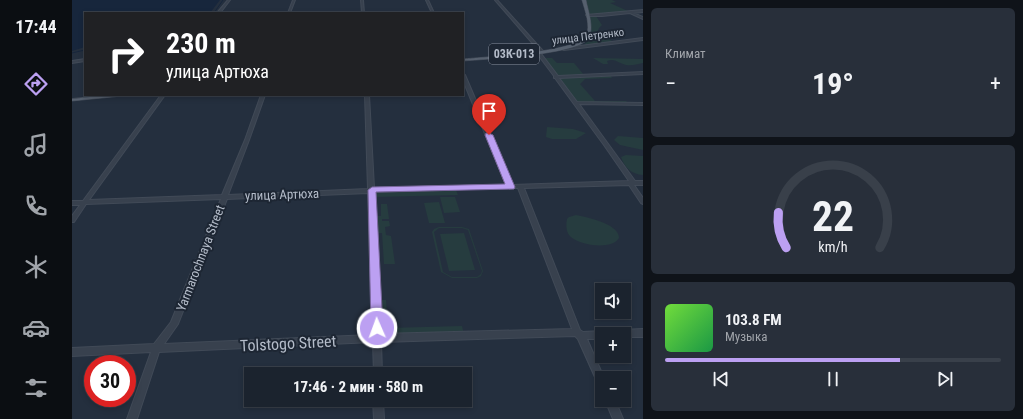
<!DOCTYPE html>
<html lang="ru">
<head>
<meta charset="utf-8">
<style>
  body { margin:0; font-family:"Roboto Condensed",sans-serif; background:#282f3a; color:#f1f3f6; height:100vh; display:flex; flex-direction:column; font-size:15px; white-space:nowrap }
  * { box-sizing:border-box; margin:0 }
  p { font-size:13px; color:#a0a4aa }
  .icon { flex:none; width:22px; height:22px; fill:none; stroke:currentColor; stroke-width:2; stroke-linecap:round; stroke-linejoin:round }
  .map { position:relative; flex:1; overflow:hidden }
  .drawer { display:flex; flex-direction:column; gap:8px; padding:8px; background:#0f1319; width:380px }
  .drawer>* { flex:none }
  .hud { position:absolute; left:12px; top:12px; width:380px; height:84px; border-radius:0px; box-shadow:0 2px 6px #0003,0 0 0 1px #39404a; background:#202124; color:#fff; overflow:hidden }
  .tools { position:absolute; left:523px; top:283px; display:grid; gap:8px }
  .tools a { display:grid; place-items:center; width:36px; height:36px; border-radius:0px; background:#1b232e; box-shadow:0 2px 6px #0003,0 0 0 1px #39404a; font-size:20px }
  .speed { position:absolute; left:12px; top:355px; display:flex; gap:8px; font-size:20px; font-weight:700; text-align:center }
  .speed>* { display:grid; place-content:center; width:52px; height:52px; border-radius:50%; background:#1b232e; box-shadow:0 2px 6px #0003,0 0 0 1px #39404a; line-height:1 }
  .speed .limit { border:6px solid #d22; background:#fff; color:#111 }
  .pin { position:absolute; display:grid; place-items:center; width:34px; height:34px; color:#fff; margin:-41px -17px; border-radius:50% 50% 50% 0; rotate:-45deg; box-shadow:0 0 4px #0007 }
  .pin .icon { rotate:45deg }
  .me { position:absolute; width:44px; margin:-22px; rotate:358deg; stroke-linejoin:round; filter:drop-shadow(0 0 3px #0008) }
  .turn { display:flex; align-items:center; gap:14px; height:84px; padding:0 16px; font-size:18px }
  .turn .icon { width:52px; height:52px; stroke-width:2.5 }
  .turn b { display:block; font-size:28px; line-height:34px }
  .big { font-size:30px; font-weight:700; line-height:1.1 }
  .drawer .card { flex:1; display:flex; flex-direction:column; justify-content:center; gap:6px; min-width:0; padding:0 14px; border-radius:6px; background:#282f3a }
  .drawer .dial { align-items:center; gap:0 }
  .dial svg { height:104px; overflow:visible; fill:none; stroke:#39404a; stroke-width:7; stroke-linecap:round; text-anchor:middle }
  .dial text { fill:#f1f3f6; stroke:none }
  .song { display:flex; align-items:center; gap:12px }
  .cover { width:48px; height:48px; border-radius:6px; background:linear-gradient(135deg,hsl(100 70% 55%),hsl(140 70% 35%)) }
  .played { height:4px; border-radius:2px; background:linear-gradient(90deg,#bca0f2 70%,#39404a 70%) }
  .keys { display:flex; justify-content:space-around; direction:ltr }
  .heat { display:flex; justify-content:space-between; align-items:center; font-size:22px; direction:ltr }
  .trip { position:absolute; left:172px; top:367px; width:228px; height:40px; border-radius:0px; background:#1b232e; box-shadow:0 2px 6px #0003,0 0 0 1px #39404a; font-weight:700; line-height:40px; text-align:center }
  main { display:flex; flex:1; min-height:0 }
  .tab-bar { display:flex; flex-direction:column; width:72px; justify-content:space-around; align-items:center; background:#0b0e12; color:#a0a4aa }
  .tab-bar .icon { width:28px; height:28px }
  .tab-bar .selected { color:#bca0f2 }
  .tab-bar b { font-size:18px; color:#f1f3f6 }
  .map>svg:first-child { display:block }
  .green { fill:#263c3f; fill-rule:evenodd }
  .water { fill:#17263c }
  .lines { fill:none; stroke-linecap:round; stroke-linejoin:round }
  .stream { stroke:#17263c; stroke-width:1 }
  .minor-casing { stroke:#414a57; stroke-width:2 }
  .major-casing { stroke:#414a57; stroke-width:1 }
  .minor { fill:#38414e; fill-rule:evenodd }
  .major { fill:#56606e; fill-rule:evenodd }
  .route { fill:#bca0f2; stroke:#7a689d }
  .labels { text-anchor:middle; stroke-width:4; stroke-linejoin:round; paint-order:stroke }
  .far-street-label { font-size:11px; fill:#b4bcc9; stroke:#1d2633 }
  .shield { fill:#1d2633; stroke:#878f9c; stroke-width:1 }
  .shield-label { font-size:12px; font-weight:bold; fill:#b4bcc9 }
  .street-label { font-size:13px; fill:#b4bcc9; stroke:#1d2633 }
  .near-street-label { font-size:16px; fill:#b4bcc9; stroke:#1d2633 }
</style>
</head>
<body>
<main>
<nav class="tab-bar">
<b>17:44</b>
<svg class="icon selected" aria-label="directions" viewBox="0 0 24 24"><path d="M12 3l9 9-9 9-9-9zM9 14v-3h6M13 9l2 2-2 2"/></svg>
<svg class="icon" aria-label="music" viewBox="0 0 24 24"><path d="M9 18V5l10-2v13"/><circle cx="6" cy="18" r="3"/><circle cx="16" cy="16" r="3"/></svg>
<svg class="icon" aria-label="phone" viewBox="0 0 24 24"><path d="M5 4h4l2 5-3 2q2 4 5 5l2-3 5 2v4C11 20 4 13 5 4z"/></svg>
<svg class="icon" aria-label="climate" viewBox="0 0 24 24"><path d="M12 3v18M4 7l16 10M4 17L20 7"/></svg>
<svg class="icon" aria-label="car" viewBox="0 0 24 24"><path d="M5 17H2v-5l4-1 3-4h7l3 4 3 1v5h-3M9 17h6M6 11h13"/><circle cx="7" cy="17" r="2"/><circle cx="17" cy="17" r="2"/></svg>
<svg class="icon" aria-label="filters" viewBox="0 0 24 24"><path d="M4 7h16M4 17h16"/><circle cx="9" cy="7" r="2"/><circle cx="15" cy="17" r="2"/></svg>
</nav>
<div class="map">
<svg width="571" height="419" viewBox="0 0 571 419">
  <rect width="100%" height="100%" fill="#242f3e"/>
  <g class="green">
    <path d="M514,0H540L544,2L538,3L558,12L517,15Z"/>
    <path d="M517,15L524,16L530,25L527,28L525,33L544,43L517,46L512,45L519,37Z"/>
    <path d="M472,58H480L485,63H502L512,75L484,76Z"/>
    <path d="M521,58L571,59V63C565,64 560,66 554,65C546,63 543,58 535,61L536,64H531Z"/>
    <path d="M538,75L540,78L513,79L508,84L523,101H554L556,103L506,102L502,100L485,77Z"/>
    <path d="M475,127L501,129L514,133L504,139H480L474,137Z"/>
    <path d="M546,136L571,138V150L548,145L542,140Z"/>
    <path d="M554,155L571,156V175C559,174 553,168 549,157Z"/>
    <path d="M384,190L386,195L302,197V191Z"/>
    <path d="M368,197H383L388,212L372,213Z"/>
    <path d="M367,202L373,223H357L352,203Z"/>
    <path d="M309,204H315L317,219H310V221H317L318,226L313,227L314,235L319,236L323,264H312L310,233H303L302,216H309Z"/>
    <path d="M504,215C515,217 547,224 547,238C539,251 505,245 497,235C494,231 494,224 495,219L497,217Z"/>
    <path d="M367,227H390L397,229L411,271L409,276L405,278H380L369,272L360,232L362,229ZM367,228H390L396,230L410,271L409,274L405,277H380L371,272L362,232Z"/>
    <path d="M392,233L403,270L377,271L368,234Z"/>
    <path d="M306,300H314L316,328L390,326L392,334L308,336Z"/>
  </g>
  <path class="water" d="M0,0H148L138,13H13V47L0,51Z"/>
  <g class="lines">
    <g class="stream">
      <path d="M142,13L151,0"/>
      <path d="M0,53L13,50"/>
    </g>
    <g class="minor-casing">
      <g id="minor">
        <path d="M156,0H158L148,13H145Z"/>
        <path d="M221,0H223L218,13H216Z"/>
        <path d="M289,0H291L292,13H290Z"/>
        <path d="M354,0H356L362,13H360Z"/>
        <path d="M423,0H425L471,51V53H469Z"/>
        <path d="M571,10V12L561,13L571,17V19L558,13L530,16H515L514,15Z"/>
        <path d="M571,38V40L492,50L490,49L492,48Z"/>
        <path d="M465,51H467L486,76L571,72V74L487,78L505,102L571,103V105L507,104L563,181H571V185H562L571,198V204L569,203L557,185L452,188L508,330L511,332L530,331L533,332L534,334H530V339H515L532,378H530V387L527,386L506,339L503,336L309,342L310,374H302L301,342L87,352L65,419H55L79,352L0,356V348L82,344L99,322L149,199L14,204L2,222H0V216L8,205H0V201H11L89,95H93L17,200L150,195L173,140L189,95H193L177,140L156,195L296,189L293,95H297L302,188L434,185L391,80V74L393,75L440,185L557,181L532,145L483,78H482V76L464,52ZM436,188H446L500,329L308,334L302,192ZM296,193L300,335L92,344L106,324L155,199Z"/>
        <path d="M13,59V61L0,63V61Z"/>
        <path d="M571,329V337H552V334H545L546,331L549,330Z"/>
        <path d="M301,400H311L312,419H302Z"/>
        <path d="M533,400H543L551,419H541Z"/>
      </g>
    </g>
    <g class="major-casing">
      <g id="major">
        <path d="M510,0H514C516,11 523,29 516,39C504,55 414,59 391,61V59C411,57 505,52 514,36C519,26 513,11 510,0Z"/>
        <path d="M35,95H52L50,96L0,101V99Z"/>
      </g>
    </g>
    <use href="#minor" class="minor"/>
    <use href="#major" class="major"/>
  </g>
  <path class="route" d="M414,133H417L421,135L443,187L442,189L304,192L311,328L309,332L305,334L301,332L299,328L296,190L300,187L433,184L413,135Z"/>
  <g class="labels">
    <g class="far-street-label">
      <text transform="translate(516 36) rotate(-7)" y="4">улица Петренко</text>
    </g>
    <rect class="shield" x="417" y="44" width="50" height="20" rx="3"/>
    <g class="shield-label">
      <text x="442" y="58">03К-013</text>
    </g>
    <g class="street-label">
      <text transform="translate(210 194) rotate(-2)" y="5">улица Артюха</text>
      <text transform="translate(128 258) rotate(-69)" y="5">Yarmarochnaya Street</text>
    </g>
    <g class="near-street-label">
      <text transform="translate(216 343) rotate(-3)" y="6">Tolstogo Street</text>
    </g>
  </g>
</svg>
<div class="tools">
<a><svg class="icon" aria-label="sound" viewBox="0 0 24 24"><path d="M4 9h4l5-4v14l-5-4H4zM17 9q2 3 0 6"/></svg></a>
<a>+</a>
<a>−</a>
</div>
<div class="speed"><div class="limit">30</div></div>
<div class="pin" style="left:417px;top:135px;background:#d93025"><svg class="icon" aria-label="arrive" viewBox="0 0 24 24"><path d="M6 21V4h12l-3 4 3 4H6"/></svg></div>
<svg class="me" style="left:305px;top:328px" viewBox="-20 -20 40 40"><circle r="17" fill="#bca0f2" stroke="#fff" stroke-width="3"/><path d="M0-11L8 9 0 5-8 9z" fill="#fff"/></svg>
<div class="trip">17:46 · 2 мин · 580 m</div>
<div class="hud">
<div class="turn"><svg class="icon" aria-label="right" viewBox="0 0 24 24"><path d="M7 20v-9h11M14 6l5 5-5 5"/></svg><div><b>230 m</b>улица Артюха</div></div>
</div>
</div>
<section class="drawer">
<div class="card"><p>Климат</p>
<div class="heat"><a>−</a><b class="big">19°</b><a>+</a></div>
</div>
<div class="card dial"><svg viewBox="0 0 100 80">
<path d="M14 69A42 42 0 1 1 86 69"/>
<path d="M14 69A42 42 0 0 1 8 42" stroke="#bca0f2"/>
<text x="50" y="56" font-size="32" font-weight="700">22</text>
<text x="50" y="72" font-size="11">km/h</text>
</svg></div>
<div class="card">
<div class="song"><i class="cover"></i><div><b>103.8 FM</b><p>Музыка</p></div></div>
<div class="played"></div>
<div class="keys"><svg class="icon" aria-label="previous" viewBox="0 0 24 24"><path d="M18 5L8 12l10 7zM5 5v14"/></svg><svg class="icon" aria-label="pause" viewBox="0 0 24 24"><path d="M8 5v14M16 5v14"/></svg><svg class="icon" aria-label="next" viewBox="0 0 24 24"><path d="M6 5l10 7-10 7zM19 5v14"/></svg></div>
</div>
</section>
</main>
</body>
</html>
